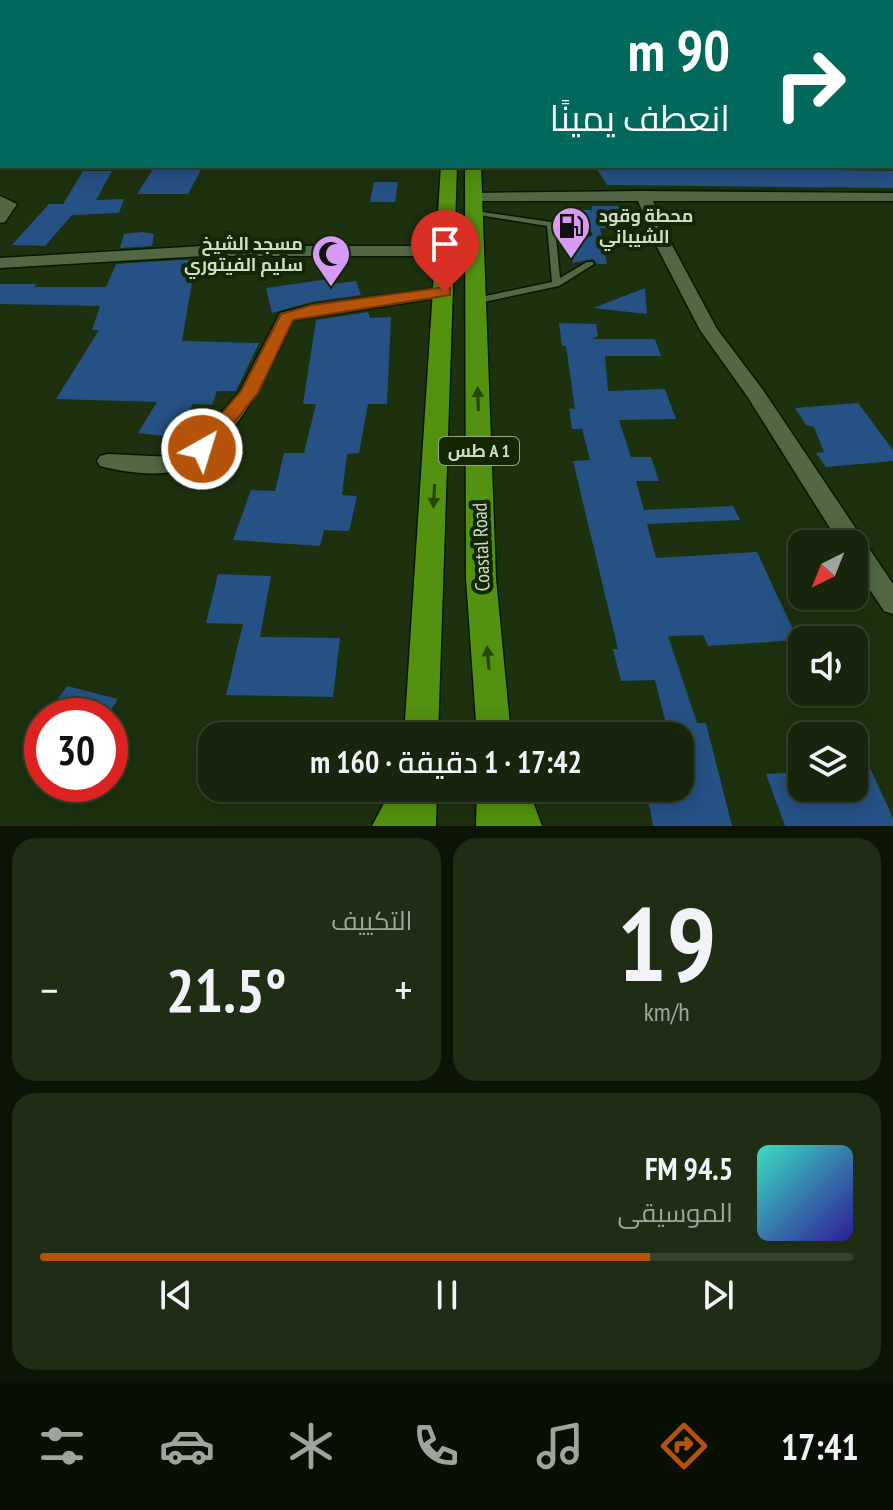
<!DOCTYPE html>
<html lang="ar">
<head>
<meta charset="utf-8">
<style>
  body { margin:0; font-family:"PT Sans Narrow",Cairo,sans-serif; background:#1f2d14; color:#f1f3f6; direction:rtl; height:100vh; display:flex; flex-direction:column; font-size:30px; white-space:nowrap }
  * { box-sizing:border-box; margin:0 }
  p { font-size:26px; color:#9ea59d }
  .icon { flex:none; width:44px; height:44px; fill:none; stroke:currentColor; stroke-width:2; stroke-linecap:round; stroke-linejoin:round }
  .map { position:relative; height:826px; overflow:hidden; direction:ltr }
  .drawer { display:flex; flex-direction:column; gap:12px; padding:12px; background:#0c1406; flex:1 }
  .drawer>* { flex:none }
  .banner { position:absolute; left:0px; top:0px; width:894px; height:168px; box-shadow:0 4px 20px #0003,0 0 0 2px #35422c; direction:rtl; background:#00695c; color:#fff; overflow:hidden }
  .needle { width:52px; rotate:223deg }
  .tools { position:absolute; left:788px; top:530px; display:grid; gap:16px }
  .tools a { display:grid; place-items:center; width:80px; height:80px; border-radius:16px; background:#16250b; box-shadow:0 4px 20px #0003,0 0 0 2px #35422c; font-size:40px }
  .speed { position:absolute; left:24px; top:698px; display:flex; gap:16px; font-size:40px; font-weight:700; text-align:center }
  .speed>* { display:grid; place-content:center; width:104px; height:104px; border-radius:50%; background:#16250b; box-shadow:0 4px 20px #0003,0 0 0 2px #35422c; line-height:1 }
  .speed .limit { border:12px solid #d22; background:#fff; color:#111 }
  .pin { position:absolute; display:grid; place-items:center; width:68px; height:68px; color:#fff; margin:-82px -34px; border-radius:50% 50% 50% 0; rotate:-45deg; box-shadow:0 0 8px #0007 }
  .pin .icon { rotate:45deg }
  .me { position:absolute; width:88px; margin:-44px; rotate:39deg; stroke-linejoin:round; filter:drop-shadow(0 0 6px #0008) }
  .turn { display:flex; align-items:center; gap:28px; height:168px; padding:0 32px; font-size:36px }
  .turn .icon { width:104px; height:104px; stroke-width:2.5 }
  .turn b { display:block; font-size:56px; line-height:68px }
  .big { font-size:60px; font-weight:600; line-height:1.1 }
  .drawer .card { flex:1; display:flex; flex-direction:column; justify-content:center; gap:12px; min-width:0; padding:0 28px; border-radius:24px; background:#1f2d14 }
  .drawer .dial { align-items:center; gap:0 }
  .dial b { font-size:104px; line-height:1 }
  .song { display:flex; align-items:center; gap:24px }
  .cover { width:96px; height:96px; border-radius:12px; background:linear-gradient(135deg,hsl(170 70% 55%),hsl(250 70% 35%)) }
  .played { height:8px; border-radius:4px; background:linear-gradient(90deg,#b45309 75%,#35422c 75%) }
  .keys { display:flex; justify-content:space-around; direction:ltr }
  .heat { display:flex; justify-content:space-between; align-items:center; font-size:44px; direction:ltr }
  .drawer .tiles { flex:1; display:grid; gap:12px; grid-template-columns:1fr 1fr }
  .card:last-child { grid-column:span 2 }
  .trip { position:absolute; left:198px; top:722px; width:496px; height:80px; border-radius:24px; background:#16250b; box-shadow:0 4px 20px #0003,0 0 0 2px #35422c; font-weight:600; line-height:80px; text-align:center; direction:rtl }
  .menu { display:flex; height:128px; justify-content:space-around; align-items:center; background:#090f04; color:#9ea59d }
  .menu .icon { width:56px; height:56px }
  .menu .selected { color:#b45309 }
  .menu b { font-size:36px; color:#f1f3f6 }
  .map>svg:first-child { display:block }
  .building { fill:#265184 }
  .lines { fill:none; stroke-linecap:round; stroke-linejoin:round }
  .service-casing { stroke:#061800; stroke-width:3 }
  .minor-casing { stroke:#061800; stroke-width:3 }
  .tertiary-casing { stroke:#061800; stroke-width:3 }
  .trunk-casing { stroke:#061800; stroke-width:3 }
  .service { fill:#526845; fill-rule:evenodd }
  .minor { fill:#526845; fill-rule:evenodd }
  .tertiary { fill:#526845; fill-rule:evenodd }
  .trunk { fill:#539110; fill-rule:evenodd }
  .oneway { fill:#264708 }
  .route { fill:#b45309; stroke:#753606; stroke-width:2 }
  .labels { text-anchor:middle; stroke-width:8; stroke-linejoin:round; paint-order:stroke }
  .far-poi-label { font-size:18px; font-weight:bold; fill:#cedbc7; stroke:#132705; text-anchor:start }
  .shield { fill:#132705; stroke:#96a58d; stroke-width:2 }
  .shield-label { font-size:18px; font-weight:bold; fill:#cedbc7 }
  .street-label { font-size:20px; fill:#cedbc7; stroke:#132705 }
</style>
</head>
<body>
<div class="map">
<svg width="893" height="826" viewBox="0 0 893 826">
  <rect width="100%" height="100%" fill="#1d310f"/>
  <g class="building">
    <path d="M155,166H203L188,194H137Z"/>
    <path d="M595,166L893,171V188L607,185Z"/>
    <path d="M83,171H112L96,200L124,199L119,213L72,215L45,246L12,245L49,204H63Z"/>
    <path d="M374,182H398L395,202H370Z"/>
    <path d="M592,206H618L625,214L626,230L600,228L607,264H597L593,259L573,263L570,235L585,239L593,235L590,229L581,227V210H592Z"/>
    <path d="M142,232L154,234L152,246L120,248L124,234Z"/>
    <path d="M196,259L182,341L259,343L236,391H217L212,405L193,404L173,437L138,433L157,402L56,399L99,330H92L100,306L0,304V284H37L34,287H106L116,264Z"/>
    <path d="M329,279L331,284L356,281L361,295L311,302L272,313L266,288Z"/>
    <path d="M645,288L647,314L593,308Z"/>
    <path d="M368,312L370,318L391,317L387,404H368L359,453L347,454L342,495L357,496L349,531L324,530L320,546L233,540L251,490L275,491L284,453H304L316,404H303L316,320Z"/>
    <path d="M559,323L596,324L598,336L592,339H655L661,356H605L608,391L665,389L676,419L619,420L631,457H651L659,481H636L644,510L733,506L740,520L647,524L656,558L757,552L798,640L708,646L703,635L668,636L697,723H706L732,826H653L646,788H680V736H669L655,680L621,681L613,649H618L573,461L590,460L582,429H572L569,408L575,409L566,346H562Z"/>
    <path d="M858,403L893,450V461L826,467L816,453L824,452L814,427L806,425L795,408Z"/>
    <path d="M218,574L271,576L260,637L340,638L333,697L226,695L243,624L206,623Z"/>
    <path d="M67,686L118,699L107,716H46Z"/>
    <path d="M870,768L893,818V826H785L766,774L802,772V788H854V769Z"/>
  </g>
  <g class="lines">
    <g class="service-casing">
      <g id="service">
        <path d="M719,0H724L725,2H720Z"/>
        <rect x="892" y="119" width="1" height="5"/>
        <path d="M892,164L893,168L890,167L889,166H892Z"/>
        <path d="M469,210L551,222L589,232L590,234L586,236L555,228L560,278L587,262H593L594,264L559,286L479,303L476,302V298L552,282L547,226L472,214H469Z"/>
      </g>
    </g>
    <g class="minor-casing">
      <g id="minor">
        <path d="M643,191L893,193V201H653L673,247L717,329L763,390L893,584V614L884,611L854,566V544H840L747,396L700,330L657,247L638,201H474L467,197L474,193Z"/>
        <path d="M0,196L17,204L5,222L0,223Z"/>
        <path d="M203,246H447L455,251L447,256H203L0,268V258Z"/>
        <path d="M445,287L453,292L451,296L293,320C271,367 233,454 180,470C157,477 123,472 100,466L97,461L100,456L108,454L172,457L195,444L240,391L280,313L312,305Z"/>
      </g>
    </g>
    <g class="tertiary-casing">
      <rect id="tertiary" x="0" y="96" width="2" height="8"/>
    </g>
    <g class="trunk-casing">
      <g id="trunk">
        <rect x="454" y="0" width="10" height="2"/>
        <path d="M441,166H457L438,736H404Z"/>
        <path d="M465,166H481L496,578L511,736H477L466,578Z"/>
        <path d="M392,788H437L436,826H372Z"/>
        <path d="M477,788H528L542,826H476Z"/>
      </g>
    </g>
    <use href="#service" class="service"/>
    <use href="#minor" class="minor"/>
    <use href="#tertiary" class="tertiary"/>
    <use href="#trunk" class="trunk"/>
  </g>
  <defs><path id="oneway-solid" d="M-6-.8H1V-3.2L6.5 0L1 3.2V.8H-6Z" transform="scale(2)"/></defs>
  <g class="oneway">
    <use href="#oneway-solid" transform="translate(478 399) rotate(-92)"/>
    <use href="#oneway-solid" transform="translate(434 496) rotate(93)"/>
    <use href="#oneway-solid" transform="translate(488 658) rotate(-95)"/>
  </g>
  <path class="route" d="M445,287L450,288V295L293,320L258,393L209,453H195L192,449L195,444L241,391L281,314L312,305Z"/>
  <defs>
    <g id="fuel-pin" transform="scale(2)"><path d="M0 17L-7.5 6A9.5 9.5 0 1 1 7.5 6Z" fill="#d99af7" stroke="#132705"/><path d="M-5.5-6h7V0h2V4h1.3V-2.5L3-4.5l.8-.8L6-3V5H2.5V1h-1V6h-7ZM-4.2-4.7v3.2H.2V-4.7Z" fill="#111"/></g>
    <g id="mosque-pin" transform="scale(2)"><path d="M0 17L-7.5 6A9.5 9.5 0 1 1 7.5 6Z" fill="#d99af7" stroke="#132705"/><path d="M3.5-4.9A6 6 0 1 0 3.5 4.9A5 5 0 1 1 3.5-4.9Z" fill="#111"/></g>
  </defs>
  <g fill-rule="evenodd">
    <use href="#fuel-pin" x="571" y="226"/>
    <use href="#mosque-pin" x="331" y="254"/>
  </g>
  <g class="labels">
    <g class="far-poi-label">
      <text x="599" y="222">محطة وقود<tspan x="599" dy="21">الشيباني</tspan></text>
      <text x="303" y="250" text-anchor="end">مسجد الشيخ<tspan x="303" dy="21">سليم الفيتوري</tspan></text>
    </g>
    <rect class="shield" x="439" y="437" width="80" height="28" rx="6"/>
    <g class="shield-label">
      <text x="479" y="457">طس A 1</text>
    </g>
    <g class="street-label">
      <text transform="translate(481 547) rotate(-92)" y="7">Coastal Road</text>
    </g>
  </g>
</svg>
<div class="tools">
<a><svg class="needle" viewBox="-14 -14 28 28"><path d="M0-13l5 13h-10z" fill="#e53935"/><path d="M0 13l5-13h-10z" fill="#9ea59d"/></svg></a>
<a><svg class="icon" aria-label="sound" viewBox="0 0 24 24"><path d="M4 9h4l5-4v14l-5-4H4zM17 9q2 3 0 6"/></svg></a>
<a><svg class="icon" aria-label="layers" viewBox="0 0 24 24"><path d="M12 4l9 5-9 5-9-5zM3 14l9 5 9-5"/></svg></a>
</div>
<div class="speed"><div class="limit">30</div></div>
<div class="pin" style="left:445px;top:292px;background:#d93025"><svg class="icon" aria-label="arrive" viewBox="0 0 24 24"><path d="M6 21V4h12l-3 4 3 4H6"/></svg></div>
<svg class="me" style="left:202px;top:449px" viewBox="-20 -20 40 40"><circle r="17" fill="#b45309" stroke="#fff" stroke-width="3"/><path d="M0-11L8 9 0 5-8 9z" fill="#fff"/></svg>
<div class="trip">17:42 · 1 دقيقة · 160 m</div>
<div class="banner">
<div class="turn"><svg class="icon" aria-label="right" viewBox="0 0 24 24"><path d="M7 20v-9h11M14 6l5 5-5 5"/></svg><div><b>90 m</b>انعطف يمينًا</div></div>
</div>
</div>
<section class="drawer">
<div class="tiles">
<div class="card dial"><b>19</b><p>km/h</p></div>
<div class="card"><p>التكييف</p>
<div class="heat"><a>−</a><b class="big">21.5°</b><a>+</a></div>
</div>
<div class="card">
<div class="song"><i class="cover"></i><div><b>94.5 FM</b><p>الموسيقى</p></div></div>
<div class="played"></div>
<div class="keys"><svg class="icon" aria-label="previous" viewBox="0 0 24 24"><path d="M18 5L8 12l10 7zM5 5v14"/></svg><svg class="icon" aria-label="pause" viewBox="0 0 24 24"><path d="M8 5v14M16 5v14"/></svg><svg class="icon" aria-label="next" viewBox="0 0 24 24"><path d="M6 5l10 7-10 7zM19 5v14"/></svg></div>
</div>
</div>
</section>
<nav class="menu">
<b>17:41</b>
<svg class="icon selected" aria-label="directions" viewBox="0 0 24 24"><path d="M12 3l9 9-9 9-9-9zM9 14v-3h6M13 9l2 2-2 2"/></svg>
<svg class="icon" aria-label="music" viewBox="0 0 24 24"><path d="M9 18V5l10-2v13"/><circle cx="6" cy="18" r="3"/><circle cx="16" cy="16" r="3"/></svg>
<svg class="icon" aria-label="phone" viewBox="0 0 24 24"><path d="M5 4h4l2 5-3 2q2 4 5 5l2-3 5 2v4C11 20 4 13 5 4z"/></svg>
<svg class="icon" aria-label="climate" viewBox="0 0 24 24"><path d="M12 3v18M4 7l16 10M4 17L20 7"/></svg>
<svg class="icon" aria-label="car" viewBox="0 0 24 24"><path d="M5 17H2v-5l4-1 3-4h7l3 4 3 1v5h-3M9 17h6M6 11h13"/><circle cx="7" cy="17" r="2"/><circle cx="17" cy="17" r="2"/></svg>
<svg class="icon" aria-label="filters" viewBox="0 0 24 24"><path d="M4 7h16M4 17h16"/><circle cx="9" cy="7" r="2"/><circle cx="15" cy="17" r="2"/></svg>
</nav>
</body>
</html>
